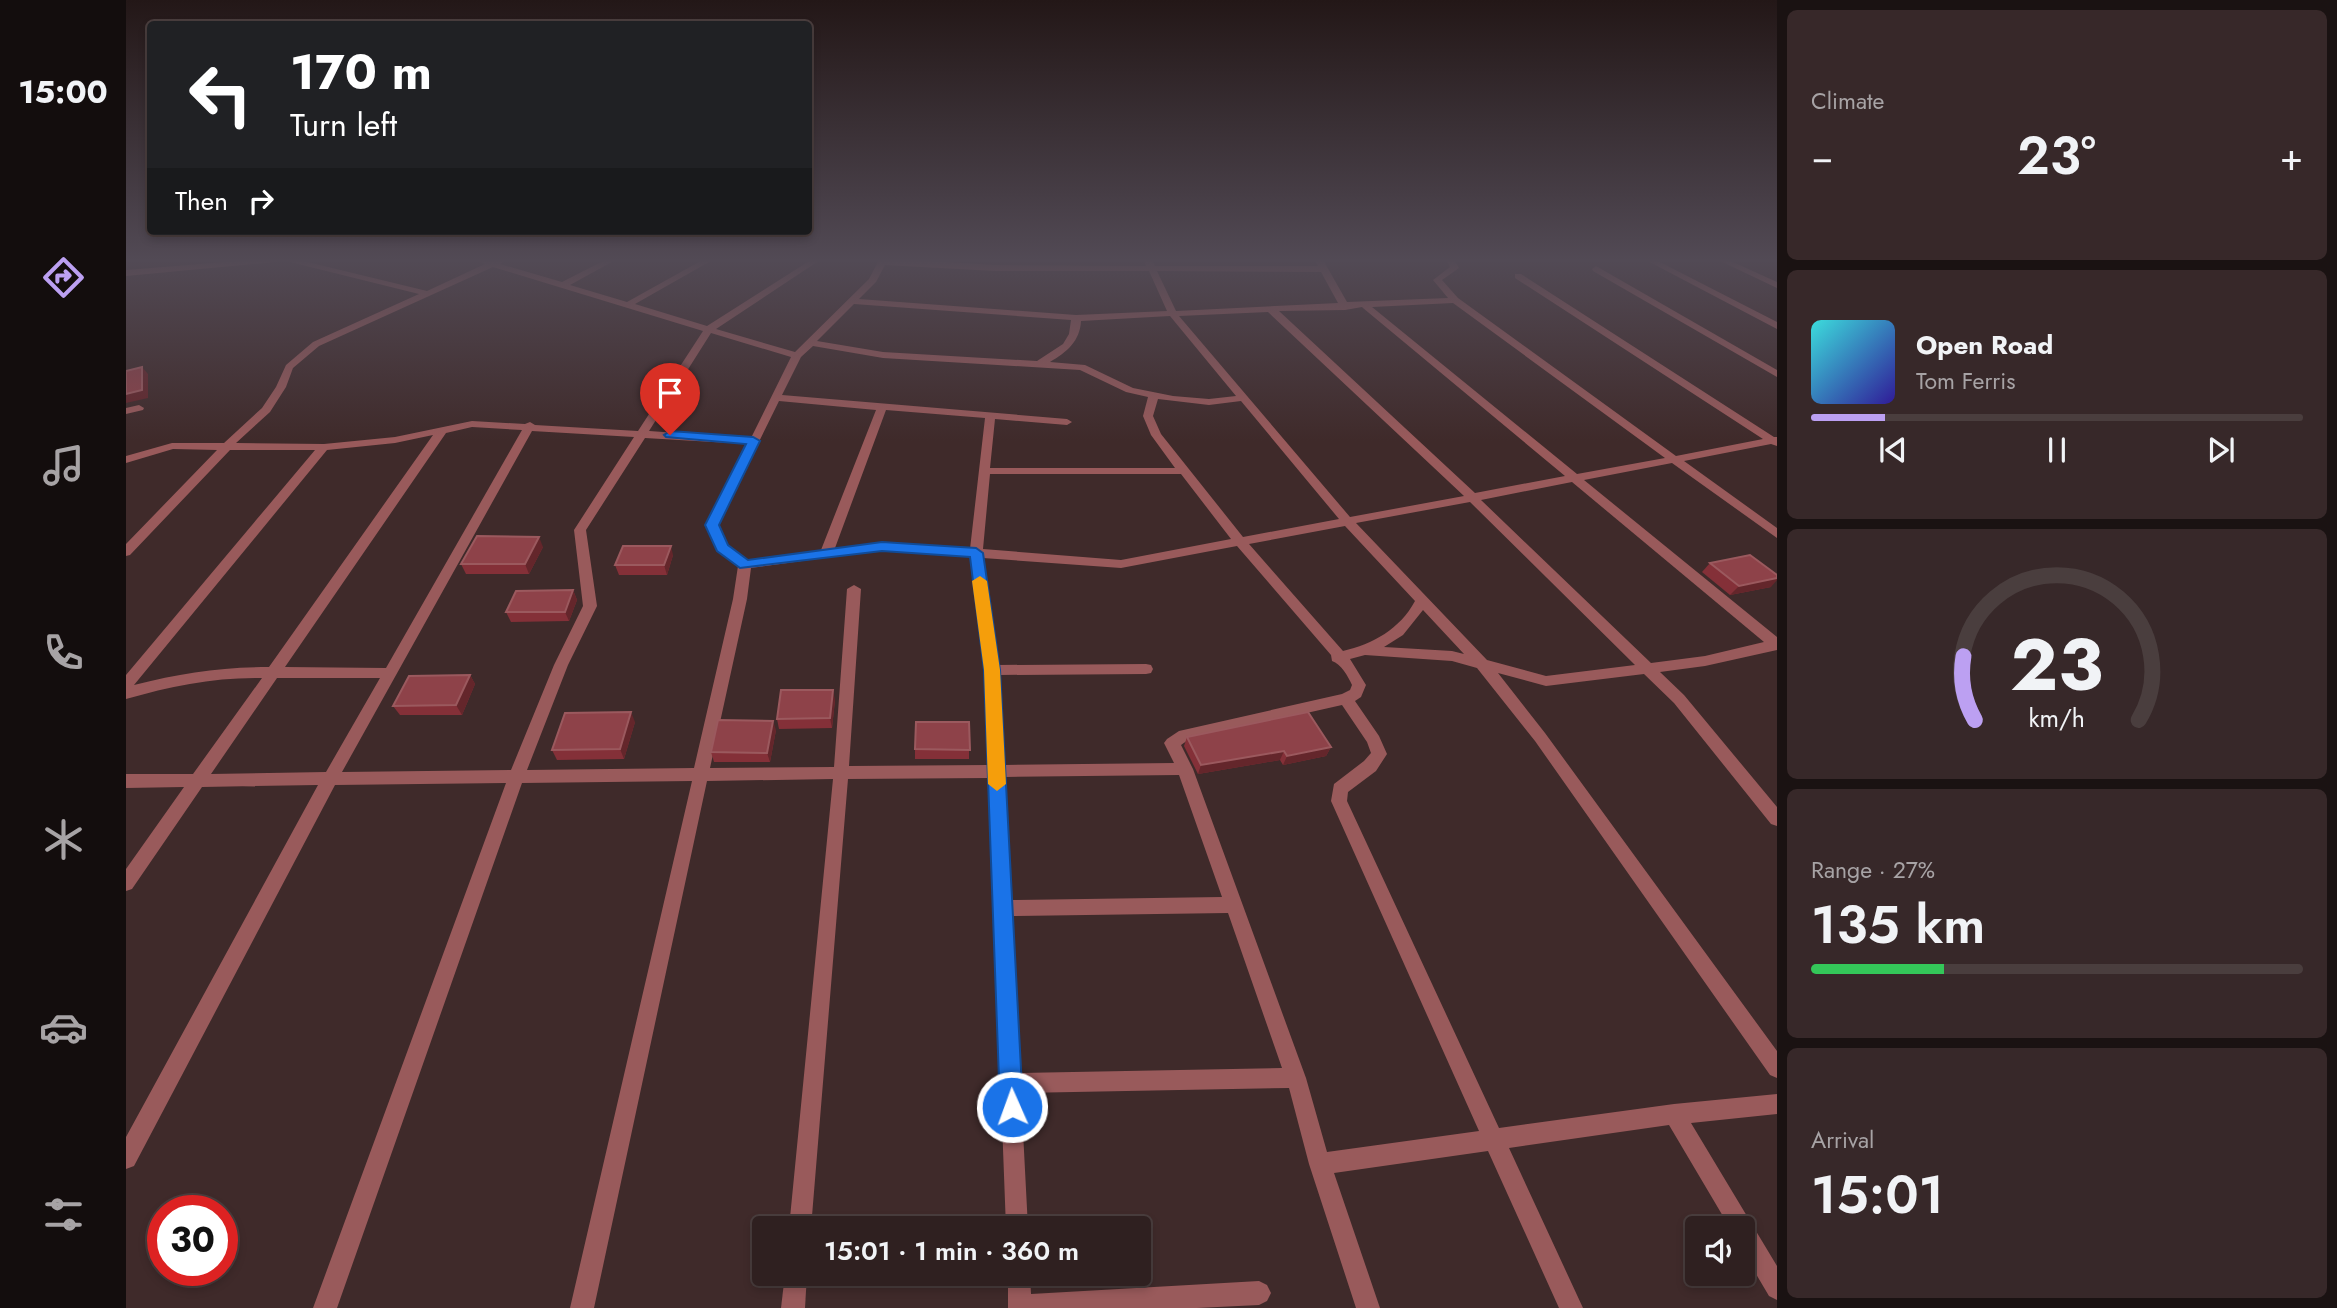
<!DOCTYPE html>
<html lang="en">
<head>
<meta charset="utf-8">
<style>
  body { margin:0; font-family:Jost,sans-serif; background:#372829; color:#f1f3f6; height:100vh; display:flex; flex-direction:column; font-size:26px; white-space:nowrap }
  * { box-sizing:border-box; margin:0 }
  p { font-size:23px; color:#a7a3a5 }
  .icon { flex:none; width:38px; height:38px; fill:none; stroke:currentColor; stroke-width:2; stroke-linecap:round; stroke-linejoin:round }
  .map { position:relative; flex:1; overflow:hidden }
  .details { display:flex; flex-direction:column; gap:10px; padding:10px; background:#1a1212; width:560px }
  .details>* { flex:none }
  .banner { position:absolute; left:21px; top:21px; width:665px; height:214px; border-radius:7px; box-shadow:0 4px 10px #0003,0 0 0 2px #4a3e3e; background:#202124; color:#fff; overflow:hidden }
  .tools { position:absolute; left:1559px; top:1216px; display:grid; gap:14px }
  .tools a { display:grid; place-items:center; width:70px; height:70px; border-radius:7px; background:#2f2020; box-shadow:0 4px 10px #0003,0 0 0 2px #4a3e3e; font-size:35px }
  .speed { position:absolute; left:21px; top:1195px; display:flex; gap:14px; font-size:35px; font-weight:700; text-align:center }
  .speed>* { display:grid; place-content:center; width:91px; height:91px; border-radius:50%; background:#2f2020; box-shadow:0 4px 10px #0003,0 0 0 2px #4a3e3e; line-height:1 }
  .speed .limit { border:10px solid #d22; background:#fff; color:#111 }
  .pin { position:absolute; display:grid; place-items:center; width:60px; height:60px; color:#fff; margin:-72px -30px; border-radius:50% 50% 50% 0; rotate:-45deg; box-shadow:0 0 7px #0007 }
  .pin .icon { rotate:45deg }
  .me { position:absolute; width:77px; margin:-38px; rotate:358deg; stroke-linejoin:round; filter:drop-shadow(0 0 5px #0008) }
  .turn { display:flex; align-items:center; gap:24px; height:147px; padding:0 28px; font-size:32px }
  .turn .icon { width:91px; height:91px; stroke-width:2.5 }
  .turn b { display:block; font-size:49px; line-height:60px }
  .then { display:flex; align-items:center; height:66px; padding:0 28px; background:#0003; gap:14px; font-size:26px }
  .big { font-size:52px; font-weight:600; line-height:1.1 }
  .details .tile { flex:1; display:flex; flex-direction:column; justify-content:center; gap:10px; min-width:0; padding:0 24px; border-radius:10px; background:#372829 }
  .details .dial { align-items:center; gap:0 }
  .dial svg { height:182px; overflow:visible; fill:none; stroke:#4a3e3e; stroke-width:7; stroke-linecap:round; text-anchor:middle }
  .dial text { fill:#f1f3f6; stroke:none }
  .song { display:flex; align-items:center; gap:21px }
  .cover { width:84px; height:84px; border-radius:10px; background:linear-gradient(135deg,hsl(180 70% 55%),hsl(250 70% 35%)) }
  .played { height:7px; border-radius:4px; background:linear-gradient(90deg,#bca0f2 15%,#4a3e3e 15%) }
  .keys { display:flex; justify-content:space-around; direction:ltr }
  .heat { display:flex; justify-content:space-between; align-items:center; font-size:38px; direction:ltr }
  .charge { height:10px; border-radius:5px; background:linear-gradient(90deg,#34c759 27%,#4a3e3e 0) }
  .trip { position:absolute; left:626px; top:1216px; width:399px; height:70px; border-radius:7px; background:#2f2020; box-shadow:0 4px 10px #0003,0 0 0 2px #4a3e3e; font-weight:600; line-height:70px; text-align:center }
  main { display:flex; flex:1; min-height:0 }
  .dock { display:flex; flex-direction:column; width:126px; justify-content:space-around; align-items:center; background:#130d0d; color:#a7a3a5 }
  .dock .icon { width:49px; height:49px }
  .dock .on { color:#bca0f2 }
  .dock b { font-size:32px; color:#f1f3f6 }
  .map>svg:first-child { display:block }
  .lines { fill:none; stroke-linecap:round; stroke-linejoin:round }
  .street { fill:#995a5b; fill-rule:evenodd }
  .wall { fill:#843038 }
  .shaded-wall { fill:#64262b }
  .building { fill:#8e4249; stroke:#9b595e; stroke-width:2 }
  .route { fill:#1a73e8; stroke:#114b97; stroke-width:2 }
  .slow { fill:#f59e0b }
</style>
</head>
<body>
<main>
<nav class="dock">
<b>15:00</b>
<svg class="icon on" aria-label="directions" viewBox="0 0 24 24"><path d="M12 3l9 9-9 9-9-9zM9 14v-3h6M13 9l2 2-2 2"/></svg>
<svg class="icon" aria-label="music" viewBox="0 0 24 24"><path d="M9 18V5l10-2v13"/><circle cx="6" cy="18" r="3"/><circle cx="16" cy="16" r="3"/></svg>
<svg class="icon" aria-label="phone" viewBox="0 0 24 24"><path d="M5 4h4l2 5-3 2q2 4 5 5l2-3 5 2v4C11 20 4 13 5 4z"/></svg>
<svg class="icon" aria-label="climate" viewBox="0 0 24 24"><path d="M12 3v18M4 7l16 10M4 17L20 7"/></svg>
<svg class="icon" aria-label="car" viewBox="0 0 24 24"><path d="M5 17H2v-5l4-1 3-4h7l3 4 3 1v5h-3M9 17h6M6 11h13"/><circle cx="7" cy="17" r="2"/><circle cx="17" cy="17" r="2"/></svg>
<svg class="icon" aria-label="filters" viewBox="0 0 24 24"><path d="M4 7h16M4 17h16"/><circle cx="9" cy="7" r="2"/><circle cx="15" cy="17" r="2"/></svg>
</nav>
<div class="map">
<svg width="1651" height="1308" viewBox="0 0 1651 1308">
  <rect width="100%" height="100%" fill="#3f2a2a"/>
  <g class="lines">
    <g class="street">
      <path d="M147,258H165L301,291L359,264L343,258L366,261L374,258H384L374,264L436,282L483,258H493L444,285L501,302L580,258H590L509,304L581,326L688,258H697L590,329L669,352L743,279L754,258L869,265L1020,266L1017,258H1025L1029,266H1192L1188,258H1196L1221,302L1322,298L1307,280L1324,267L1319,258H1327L1333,268L1316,280L1332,298L1550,456L1637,439L1389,278V274H1395L1648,437H1651V446L1645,444L1558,461L1651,528V538L1546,463L1458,480L1651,637V650L1579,666L1534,672L1558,695L1651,807V826L1645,824L1548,703L1518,674L1420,686L1372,673L1419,733L1651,1051V1078L1644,1075L1409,741L1351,668L1326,661L1239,655L1224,659L1240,685L1235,697L1229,701L1253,736L1261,754L1250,771L1222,792L1221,801L1373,1128L1548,1104L1651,1094V1114L1565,1123L1651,1266V1300L1643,1296L1617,1252V1228H1604L1543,1125L1383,1148L1457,1308H1433L1362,1151L1208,1173L1254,1308H1230L1183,1164L1163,1088L895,1093L902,1228H880L863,778L722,779L685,1228H663L707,779L581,781L468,1308H444L566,781L396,783L211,1308H187L380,783L209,785L8,1166L0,1169V1137L192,785L76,787L6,889L0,891V869L58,787L0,788V774H67L136,678C89,677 45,686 0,699V675L189,450H104L4,555L0,556V544L91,450L47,449L0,463V456L46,443H98L136,408L150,387L160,365L187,342L293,294L160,261L0,276V270ZM759,265L869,271H1023L1041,311L950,315L733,299L750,282ZM367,267L577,331L512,431L409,425L404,422L399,424L346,421L269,437L198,444L110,443L144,412L160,387L167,368L193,346ZM1031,271L1195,272L1212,303L1050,311ZM1327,303L1539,458L1451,474L1246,307ZM728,304L945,320L943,334L937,344L911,361L757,352L691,341ZM1236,307L1237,308L1439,476L1349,493L1153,311L1219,310ZM1142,312L1338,496L1224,517L1053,316ZM1044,316L1110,396L1083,399L1047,396L1007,388L959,365L924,362C941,352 954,341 955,321ZM585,333L665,357L625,438L523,431ZM687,346L757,358L954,370L1000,392L1022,397L1017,416L1025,435L1049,468H864L869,419L941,425L946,422L941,419L656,395L675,357ZM1032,399L1083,405L1115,401L1213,519L1117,537L1035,434L1027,416ZM653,401L750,410L695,550L621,560L601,546L592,525ZM760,410L859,418L844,549L756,542L709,548ZM346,427L396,430L260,668L159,667L320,433ZM406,431L508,437L448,530L457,606L428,665L385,770L216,772ZM307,435L143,667C94,667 55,673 8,685L201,450L269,443ZM519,438L621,444L580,525L592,551L612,566L607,599L568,768L401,770L442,665L471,606L460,530ZM864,474H1055L1105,539L995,560L857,549ZM1446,482L1638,642L1579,656L1525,663L1355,500ZM1344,502L1509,665L1420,676L1361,660L1230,523ZM1219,526L1289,601C1274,629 1247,644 1217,651L1123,544ZM1111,546L1205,655L1206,661C1215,664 1222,676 1226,685L1224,690L1216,694L1053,731L1041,739L1038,743L1048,763L878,765L873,675L1020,674L1025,673L1027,669L1025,665L1020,664L872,665L857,558L995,568ZM756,550L844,557L859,670L862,765L723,766L735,589L728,585L721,589L708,767L584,768L621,599L625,568ZM1297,610L1338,654L1326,651L1258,647L1277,635ZM151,678H254L200,772L85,774ZM1216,705L1241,742L1245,753L1238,761L1208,784L1205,801L1353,1131L1201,1152L1180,1078L1067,769L1055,745L1062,740ZM1053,775L1096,897L885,900L879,777ZM1102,913L1156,1068L894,1073L886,916Z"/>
      <path d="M1516,258H1526L1651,322V329Z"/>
      <path d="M1588,258H1598L1651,282V288Z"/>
      <path d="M1470,266L1651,370V377L1467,271L1466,269Z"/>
      <path d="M13,405L18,408L17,410L0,414V408Z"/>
      <path d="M659,1274H681L679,1308H655Z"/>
      <path d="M882,1274H904L905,1294L1133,1281L1141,1285L1145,1293L1141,1301L1133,1305L1071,1308H882Z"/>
    </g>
  </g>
  <g class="wall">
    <path d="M417,547L403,574H340L335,564Z"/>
    <path d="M547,555L541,575H493L489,565Z"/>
    <path d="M1584,563L1645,587L1604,595L1576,572Z"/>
    <path d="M447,590L451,600L443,621L385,622L380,612Z"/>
    <path d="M344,675L349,684L336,715H274L267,706Z"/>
    <path d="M709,700L706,728L653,729L651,719Z"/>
    <path d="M509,722L498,759L431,760L426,750Z"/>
    <path d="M843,722V759H789V749Z"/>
    <path d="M650,730L644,762H588L585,752Z"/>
    <path d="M1061,737L1205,747L1200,756L1157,765L1154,760L1072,774L1058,746Z"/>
  </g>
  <g class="shaded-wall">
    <path d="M16,367L22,374V398L0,403V394Z"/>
    <path d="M413,537L417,547L403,574L399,564Z"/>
    <path d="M545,546L547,555L541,575L538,565Z"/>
    <path d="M1651,578V580L1645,587L1604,595L1613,586Z"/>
    <path d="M447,590L451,600L443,621L439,612Z"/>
    <path d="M344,675L349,684L336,715L330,705Z"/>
    <path d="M707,690L709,700L706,728L704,718Z"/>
    <path d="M505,712L509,722L498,759L494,749Z"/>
    <path d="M647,721L650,730L644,762L641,753Z"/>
    <path d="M1205,747L1200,756L1157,765L1161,756Z"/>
    <path d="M1158,751L1154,760L1072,774L1075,765Z"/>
  </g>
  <g class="building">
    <path d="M16,367V390L0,394V371Z"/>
    <path d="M351,536L413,537L399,564H335Z"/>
    <path d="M497,546H545L538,565H489Z"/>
    <path d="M1624,555L1651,575V578L1613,586L1584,563Z"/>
    <path d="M447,590L439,612H380L390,591Z"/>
    <path d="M344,675L330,705L267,706L283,676Z"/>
    <path d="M655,690H707L704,718L651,719Z"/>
    <path d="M505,712L494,749L426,750L439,713Z"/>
    <path d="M1182,712L1205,747L1161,756L1158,751L1075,765L1061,737Z"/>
    <path d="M592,720L647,721L641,753L585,752Z"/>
    <path d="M790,722H843L844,750L789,749Z"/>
  </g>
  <linearGradient id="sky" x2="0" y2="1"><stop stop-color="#231717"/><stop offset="0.59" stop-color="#524a55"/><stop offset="1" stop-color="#524a55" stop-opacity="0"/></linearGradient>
  <rect width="1651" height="441" fill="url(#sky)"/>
  <path class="route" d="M544,431L627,437L634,441L593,525L602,545L622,560L756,542L850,548L857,553L874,670L897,1107L894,1115L886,1119L877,1115L874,1107L858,670L844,557L756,551L614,568L591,551L579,525L620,444L540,437L538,435Z"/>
  <path class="slow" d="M854,576L861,581L874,670L880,784L871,791L862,784L858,670L846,581Z"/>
</svg>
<div class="tools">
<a><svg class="icon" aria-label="sound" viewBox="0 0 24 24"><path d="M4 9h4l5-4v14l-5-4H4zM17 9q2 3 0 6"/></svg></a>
</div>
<div class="speed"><div class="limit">30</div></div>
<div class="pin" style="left:544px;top:435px;background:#d93025"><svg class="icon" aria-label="arrive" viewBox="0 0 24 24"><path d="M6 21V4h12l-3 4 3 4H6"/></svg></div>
<svg class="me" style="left:886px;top:1107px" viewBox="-20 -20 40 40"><circle r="17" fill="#1a73e8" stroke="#fff" stroke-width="3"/><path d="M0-11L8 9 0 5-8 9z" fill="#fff"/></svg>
<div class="trip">15:01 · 1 min · 360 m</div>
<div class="banner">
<div class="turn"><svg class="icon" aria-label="left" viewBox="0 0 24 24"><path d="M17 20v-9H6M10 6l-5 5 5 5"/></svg><div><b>170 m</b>Turn left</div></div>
<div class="then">Then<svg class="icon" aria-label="right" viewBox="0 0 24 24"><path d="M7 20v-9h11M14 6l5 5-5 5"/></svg></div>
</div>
</div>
<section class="details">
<div class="tile"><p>Climate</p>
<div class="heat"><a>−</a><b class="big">23°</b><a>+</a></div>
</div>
<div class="tile">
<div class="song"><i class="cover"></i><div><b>Open Road</b><p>Tom Ferris</p></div></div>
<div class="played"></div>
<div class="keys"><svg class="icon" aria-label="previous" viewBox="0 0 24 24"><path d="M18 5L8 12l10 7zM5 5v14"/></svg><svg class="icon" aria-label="pause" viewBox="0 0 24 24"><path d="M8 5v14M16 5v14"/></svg><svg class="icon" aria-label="next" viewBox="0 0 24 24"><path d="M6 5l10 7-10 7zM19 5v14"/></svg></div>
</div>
<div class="tile dial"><svg viewBox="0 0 100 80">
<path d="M14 69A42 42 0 1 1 86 69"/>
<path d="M14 69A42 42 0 0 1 9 41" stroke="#bca0f2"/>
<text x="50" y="56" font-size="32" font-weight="700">23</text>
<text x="50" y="72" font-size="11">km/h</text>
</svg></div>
<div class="tile"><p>Range · 27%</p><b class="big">135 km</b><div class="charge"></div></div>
<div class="tile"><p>Arrival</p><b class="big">15:01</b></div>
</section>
</main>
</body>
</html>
